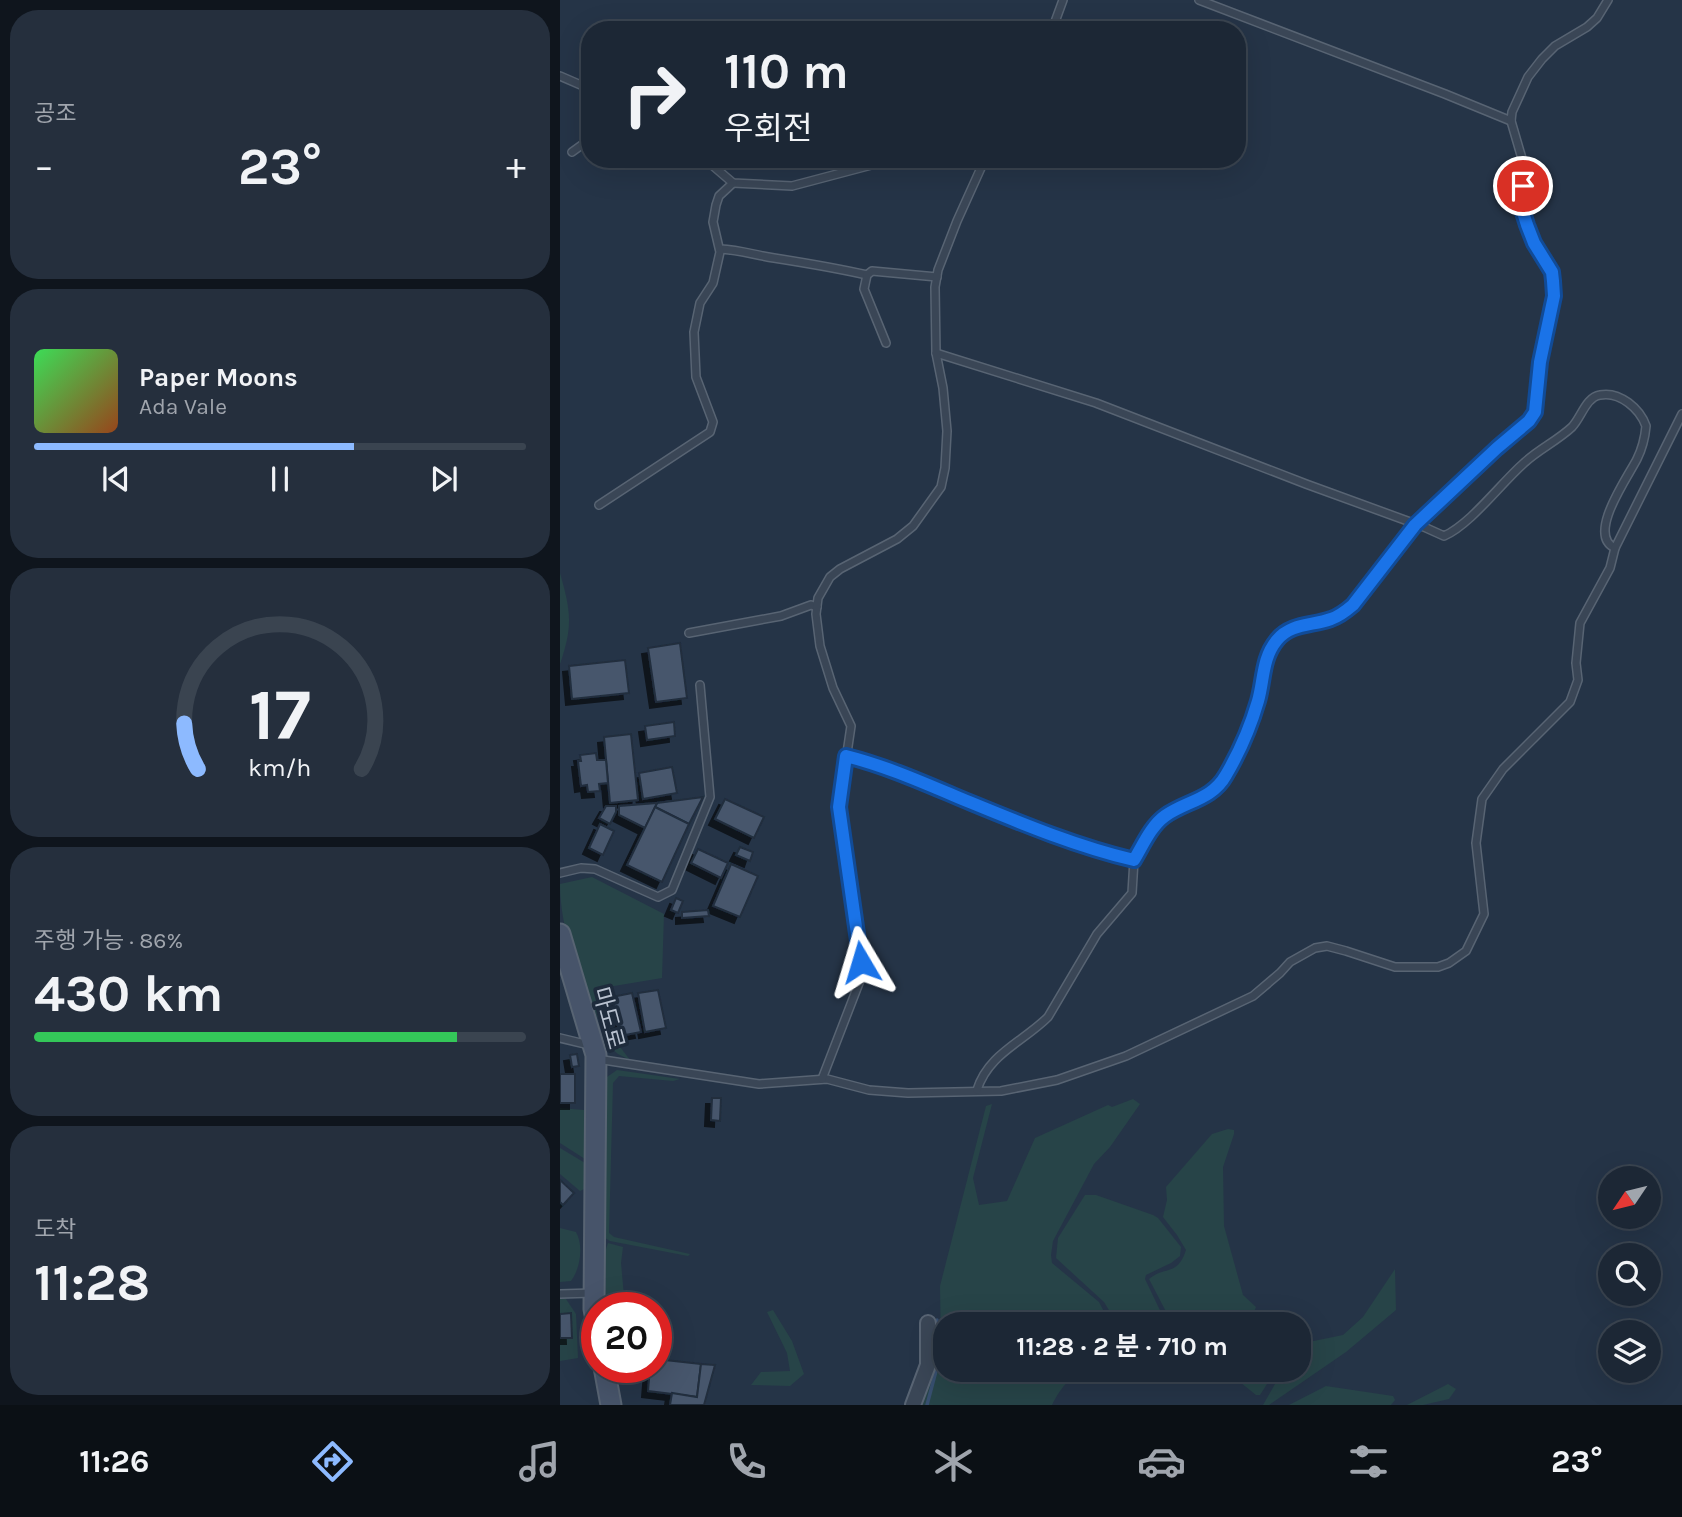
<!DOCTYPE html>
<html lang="ko">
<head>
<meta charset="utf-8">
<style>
  body { margin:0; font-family:Karla,"Noto Sans KR",sans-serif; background:#252f3d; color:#f1f3f6; height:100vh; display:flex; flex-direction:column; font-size:26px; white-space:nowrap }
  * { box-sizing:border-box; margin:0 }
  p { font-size:23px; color:#a0a5ad }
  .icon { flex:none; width:38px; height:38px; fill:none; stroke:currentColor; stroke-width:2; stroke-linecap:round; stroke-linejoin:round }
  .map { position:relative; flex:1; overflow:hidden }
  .drawer { display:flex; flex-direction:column; gap:10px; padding:10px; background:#0f151d; width:560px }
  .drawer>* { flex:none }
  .top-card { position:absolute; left:21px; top:21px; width:665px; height:147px; border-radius:28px; box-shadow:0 7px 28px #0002,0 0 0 2px #3a4450; background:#1c2735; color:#f1f3f6; overflow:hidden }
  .needle { width:46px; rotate:235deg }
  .tools { position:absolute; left:1038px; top:1166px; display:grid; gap:14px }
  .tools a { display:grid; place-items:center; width:63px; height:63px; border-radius:50%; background:#1c2735; box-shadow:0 7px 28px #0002,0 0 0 2px #3a4450; font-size:35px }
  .speed { position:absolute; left:21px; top:1292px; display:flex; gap:14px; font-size:35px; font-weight:700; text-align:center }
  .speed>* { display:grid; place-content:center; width:91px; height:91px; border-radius:50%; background:#1c2735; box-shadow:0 7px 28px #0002,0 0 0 2px #3a4450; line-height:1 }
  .speed .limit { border:10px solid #d22; background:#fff; color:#111 }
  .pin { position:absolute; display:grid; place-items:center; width:60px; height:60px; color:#fff; margin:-30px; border:4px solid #fff; border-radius:50%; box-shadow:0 2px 7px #0007 }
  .me { position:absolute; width:77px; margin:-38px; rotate:353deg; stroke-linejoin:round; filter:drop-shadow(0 0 5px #0008) }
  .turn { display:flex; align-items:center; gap:24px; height:147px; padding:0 28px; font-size:32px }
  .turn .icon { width:91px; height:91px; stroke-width:2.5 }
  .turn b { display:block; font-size:49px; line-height:60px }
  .big { font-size:52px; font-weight:700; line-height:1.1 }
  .drawer .widget { flex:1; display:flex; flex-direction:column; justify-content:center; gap:10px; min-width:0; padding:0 24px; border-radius:28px; background:#252f3d }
  .drawer .dial { align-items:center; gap:0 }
  .dial svg { height:182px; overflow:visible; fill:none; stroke:#3a4450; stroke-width:7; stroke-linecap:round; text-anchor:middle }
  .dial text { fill:#f1f3f6; stroke:none }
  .song { display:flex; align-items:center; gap:21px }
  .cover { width:84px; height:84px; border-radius:10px; background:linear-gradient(135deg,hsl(130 70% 55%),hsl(20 70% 35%)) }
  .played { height:7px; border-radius:4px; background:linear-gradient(90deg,#8dbaff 65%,#3a4450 65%) }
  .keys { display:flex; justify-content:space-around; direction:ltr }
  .heat { display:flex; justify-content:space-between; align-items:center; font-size:38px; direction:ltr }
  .charge { height:10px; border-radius:5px; background:linear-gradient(90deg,#34c759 86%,#3a4450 0) }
  .trip { position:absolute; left:373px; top:1312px; width:378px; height:70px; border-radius:28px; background:#1c2735; box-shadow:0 7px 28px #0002,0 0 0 2px #3a4450; font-weight:700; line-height:70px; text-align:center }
  .tab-bar { display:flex; height:112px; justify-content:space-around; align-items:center; background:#0b1015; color:#a0a5ad }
  .tab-bar .icon { width:49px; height:49px }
  .tab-bar .active { color:#8dbaff }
  .tab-bar b { font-size:32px; color:#f1f3f6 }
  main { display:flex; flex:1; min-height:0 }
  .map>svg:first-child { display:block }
  .green { fill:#274448 }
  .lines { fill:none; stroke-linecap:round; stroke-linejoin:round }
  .stream { stroke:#374f6f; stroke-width:3.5 }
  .building { fill:#46566c; stroke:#202d3e; stroke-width:2; filter:url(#shadow) }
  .service-casing { stroke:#586473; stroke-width:10 }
  .minor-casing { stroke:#586473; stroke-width:18 }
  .secondary-casing { stroke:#586473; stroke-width:23 }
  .service { stroke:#3a4656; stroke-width:7 }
  .minor { stroke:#3a4656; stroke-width:14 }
  .secondary { stroke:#47546a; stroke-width:19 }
  .route-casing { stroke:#114b97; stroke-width:18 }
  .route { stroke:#1a73e8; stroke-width:12 }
  .labels { text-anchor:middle; stroke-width:7; stroke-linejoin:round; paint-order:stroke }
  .street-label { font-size:23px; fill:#b8c1cf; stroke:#1e2b3c }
</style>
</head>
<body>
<main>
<section class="drawer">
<div class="widget"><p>공조</p>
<div class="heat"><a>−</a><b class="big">23°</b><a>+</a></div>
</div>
<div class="widget">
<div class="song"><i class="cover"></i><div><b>Paper Moons</b><p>Ada Vale</p></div></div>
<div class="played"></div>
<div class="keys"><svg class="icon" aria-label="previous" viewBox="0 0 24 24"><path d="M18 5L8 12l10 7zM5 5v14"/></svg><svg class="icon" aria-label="pause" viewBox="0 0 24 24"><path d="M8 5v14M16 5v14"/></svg><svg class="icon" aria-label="next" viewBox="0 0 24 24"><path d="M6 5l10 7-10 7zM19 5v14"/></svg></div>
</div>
<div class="widget dial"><svg viewBox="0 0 100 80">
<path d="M14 69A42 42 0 1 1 86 69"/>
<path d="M14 69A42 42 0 0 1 8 49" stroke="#8dbaff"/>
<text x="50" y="56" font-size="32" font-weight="700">17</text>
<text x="50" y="72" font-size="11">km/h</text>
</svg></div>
<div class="widget"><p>주행 가능 · 86%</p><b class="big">430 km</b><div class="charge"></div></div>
<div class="widget"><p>도착</p><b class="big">11:28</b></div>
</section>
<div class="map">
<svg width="1122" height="1405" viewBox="0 0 1122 1405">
  <defs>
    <filter id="shadow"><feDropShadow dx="-6" dy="6" stdDeviation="0" flood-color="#0009"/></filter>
  </defs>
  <rect width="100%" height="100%" fill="#253447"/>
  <g class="green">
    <path d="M0,573C11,612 13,626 0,664Z"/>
    <path d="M32,877L104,914L102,978L42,988L54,1039L70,1060L58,1054L50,1047C29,995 0,941 0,884Z"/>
    <path d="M57,1070L120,1079L113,1081L59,1076L53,1083L49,1233L54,1237L130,1254L128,1256L50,1241L45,1238L47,1077Z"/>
    <path d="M573,1099L580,1104L550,1147L534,1164L493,1241L491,1255L492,1263L539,1302L551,1325H385V1370H562C524,1378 514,1363 492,1405H362L381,1349L380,1286L426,1106L432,1104L413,1178L419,1205L447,1201L475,1138L548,1105L552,1107Z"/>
    <path d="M0,1108L24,1110L25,1159L0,1143Z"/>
    <path d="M668,1129L674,1130V1134L663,1167L664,1226L683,1295L696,1307L689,1325H613L589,1279C606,1265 617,1277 626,1250L617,1235L603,1217L607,1200L606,1187L652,1134Z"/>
    <path d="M0,1148L25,1163L24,1189L20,1191L0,1174Z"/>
    <path d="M525,1195H536L593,1215L598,1218L621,1247L620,1256L611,1263L586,1275L585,1279L607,1325H558L544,1302L496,1258L498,1238Z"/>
    <path d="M0,1228L16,1232C24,1246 20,1269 11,1281L0,1282Z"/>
    <path d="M48,1243L63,1247L61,1263L65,1307H46L45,1252Z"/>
    <path d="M835,1269L836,1310L786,1352L709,1405H703L723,1370H738L739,1344L783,1335L803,1317Z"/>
    <path d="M0,1299H6L16,1314L18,1358L0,1361Z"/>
    <path d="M213,1310L232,1341L244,1374L230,1386L191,1385L201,1372L230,1371L227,1353L207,1312Z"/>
    <path d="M665,1370H716L700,1395H696Z"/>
    <path d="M888,1384L896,1389L889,1399L863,1405H847Z"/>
    <path d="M766,1386L833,1396L835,1400L831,1405H729Z"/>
  </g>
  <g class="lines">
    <path class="stream" d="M367,1405L376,1371L377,1320"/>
  </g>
  <g class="building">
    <path d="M120,643L127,698L96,702L88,648Z"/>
    <path d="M65,660L69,693L12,699L9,666Z"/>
    <path d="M114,722L115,736L87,740L85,726Z"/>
    <path d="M71,734L78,800L50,803L44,737Z"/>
    <path d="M36,753L37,760H46L48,783L39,784L40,791L28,792L27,785L21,786L18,761H21L20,755Z"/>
    <path d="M112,767L117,793L83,799L79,773Z"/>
    <path d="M143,797L129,824L95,807L97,803Z"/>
    <path d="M165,799L204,817L194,838L155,819Z"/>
    <path d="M97,803L85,828L59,815V806Z"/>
    <path d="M46,806H56V812L50,824L39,818Z"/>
    <path d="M95,807L129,824L102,882L67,865Z"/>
    <path d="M40,824L54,831L43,855L29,848Z"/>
    <path d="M180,847L193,852L190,861L176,855Z"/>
    <path d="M138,849L168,863L161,878L131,863Z"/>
    <path d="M171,864L198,876L180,917L153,906Z"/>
    <path d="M116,898L123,901L118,913L111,910Z"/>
    <path d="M148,910L149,916L122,918V912Z"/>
    <path d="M98,990L106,1028L85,1032L78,993Z"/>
    <path d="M72,993L81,1032L60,1036L52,997Z"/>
    <path d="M17,1054L19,1066L12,1067L10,1055Z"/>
    <rect x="0" y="1074" width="15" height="29"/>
    <path d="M152,1098H161L160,1121L151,1120Z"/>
    <path d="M0,1180L14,1193L3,1205L0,1202Z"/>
    <path d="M11,1313L12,1338H0V1314Z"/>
    <path d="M96,1359L141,1364L137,1397L88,1391L90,1367H96Z"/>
    <path d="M141,1364L155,1365L144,1405H110L112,1393L137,1397Z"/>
  </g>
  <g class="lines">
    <g class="service-casing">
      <g id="service">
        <path d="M639,0L885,94L951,121"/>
        <path d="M492,30L503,0"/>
        <path d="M0,76L30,89"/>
        <path d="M12,152L30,139"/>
        <path d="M145,159L173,183L232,186L334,159"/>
        <path d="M160,249C181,250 194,255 214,258C246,263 276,268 307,275"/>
        <path d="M326,343L304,289L307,275L312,271L377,277"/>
        <path d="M376,353L536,403L746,484L864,527L884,536C911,524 941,483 964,463C979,449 997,441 1012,427C1021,418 1026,397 1040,395C1060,391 1080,409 1086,426C1085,437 1082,449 1077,459C1068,477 1026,535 1055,548"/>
        <path d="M39,505L150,432L153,422L136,377L134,332L140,303L153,283L160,252L153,222L156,205L159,196L173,183"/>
        <path d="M129,633L221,616L251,605L257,607"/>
        <path d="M286,756C323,765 357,781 392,795C451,819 512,845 574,860"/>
        <path d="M0,873L21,868L35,869L98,897L112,890L150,797L140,685"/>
        <path d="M0,1038L29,1045"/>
        <path d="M37,1059L199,1084L267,1079L309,1090L348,1093L441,1091L497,1080L566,1056L693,996L720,973L730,962L755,948L767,946L786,951L835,967H878L889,963L906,951L924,914L916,843L922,799L943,769L1010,702L1018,680L1016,663L1020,623L1050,568L1055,548L1122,414"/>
        <path d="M262,1079L301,978V962L279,807L291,726L273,688L260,646L256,614L258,598L270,577L280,569L337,539L353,526L381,487L385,468L387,431L383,388L376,353L375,287L378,270L397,221L425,159"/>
        <path d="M417,1090C428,1054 463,1042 488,1017L537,934L572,893L574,860L596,825L605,816L651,794L667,774L694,714L699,698L702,670L711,649L718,638L741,625L770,619L783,613L793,605L855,525L937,448L969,421L975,412L980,362L994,296L993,281L992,272L974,243L961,206L963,162L951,121L952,112L968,77L982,59L995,46L1027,27L1037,18L1048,0"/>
        <path d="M0,1294L33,1293"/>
      </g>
    </g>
    <g class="minor-casing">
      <path id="minor" d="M353,1405L368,1365V1323"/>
    </g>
    <g class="secondary-casing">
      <g id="secondary">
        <path d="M0,934L36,1055L34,1309L37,1325"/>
        <path d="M44,1367L51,1405"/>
      </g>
    </g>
    <use href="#service" class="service"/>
    <use href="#minor" class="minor"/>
    <use href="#secondary" class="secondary"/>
  </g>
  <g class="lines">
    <g class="route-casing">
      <path id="route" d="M301,962L279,807L286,756C326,766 364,783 402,799C458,822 515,846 574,860C583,845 591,826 605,816C626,801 652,800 666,775C679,753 691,725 698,701C704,680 702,658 717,640C731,623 752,626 771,619C780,616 786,611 793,605L855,525L937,448L969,421L975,412L980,362L994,296L993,281L992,272L974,243L967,225L961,206L963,186"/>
    </g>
    <use href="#route" class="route"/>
  </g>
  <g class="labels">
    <g class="street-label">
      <text transform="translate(49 1018) rotate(75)" y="8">마도로</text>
    </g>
  </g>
</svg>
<div class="tools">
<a><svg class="needle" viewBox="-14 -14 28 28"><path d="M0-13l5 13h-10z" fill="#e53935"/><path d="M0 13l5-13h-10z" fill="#a0a5ad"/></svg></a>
<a><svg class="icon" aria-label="search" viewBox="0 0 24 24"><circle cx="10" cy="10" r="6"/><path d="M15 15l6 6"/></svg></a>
<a><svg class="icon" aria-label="layers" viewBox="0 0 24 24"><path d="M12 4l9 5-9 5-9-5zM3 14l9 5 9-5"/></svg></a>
</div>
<div class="speed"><div class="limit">20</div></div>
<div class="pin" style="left:963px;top:186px;background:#d93025"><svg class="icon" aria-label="arrive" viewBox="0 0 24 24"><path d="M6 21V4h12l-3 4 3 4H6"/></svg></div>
<svg class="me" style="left:301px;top:962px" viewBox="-20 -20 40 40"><path d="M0-17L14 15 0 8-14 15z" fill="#1a73e8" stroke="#fff" stroke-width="4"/></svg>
<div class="trip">11:28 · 2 분 · 710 m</div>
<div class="top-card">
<div class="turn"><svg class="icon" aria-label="right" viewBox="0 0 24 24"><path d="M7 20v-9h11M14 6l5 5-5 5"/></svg><div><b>110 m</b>우회전</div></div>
</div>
</div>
</main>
<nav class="tab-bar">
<b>11:26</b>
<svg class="icon active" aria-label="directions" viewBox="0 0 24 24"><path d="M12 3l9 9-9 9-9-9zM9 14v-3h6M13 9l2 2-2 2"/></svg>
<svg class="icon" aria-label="music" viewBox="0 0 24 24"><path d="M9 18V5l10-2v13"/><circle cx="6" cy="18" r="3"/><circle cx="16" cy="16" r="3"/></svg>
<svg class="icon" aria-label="phone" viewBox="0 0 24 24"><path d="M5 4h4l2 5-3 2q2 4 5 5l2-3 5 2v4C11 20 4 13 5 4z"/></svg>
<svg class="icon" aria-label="climate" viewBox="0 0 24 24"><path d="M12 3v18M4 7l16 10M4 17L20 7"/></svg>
<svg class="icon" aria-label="car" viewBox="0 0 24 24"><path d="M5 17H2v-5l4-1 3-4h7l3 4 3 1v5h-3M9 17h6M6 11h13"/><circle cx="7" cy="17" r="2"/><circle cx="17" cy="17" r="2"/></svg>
<svg class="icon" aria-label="filters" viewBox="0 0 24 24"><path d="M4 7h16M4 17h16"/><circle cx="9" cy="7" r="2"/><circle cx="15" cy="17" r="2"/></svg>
<b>23°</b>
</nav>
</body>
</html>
